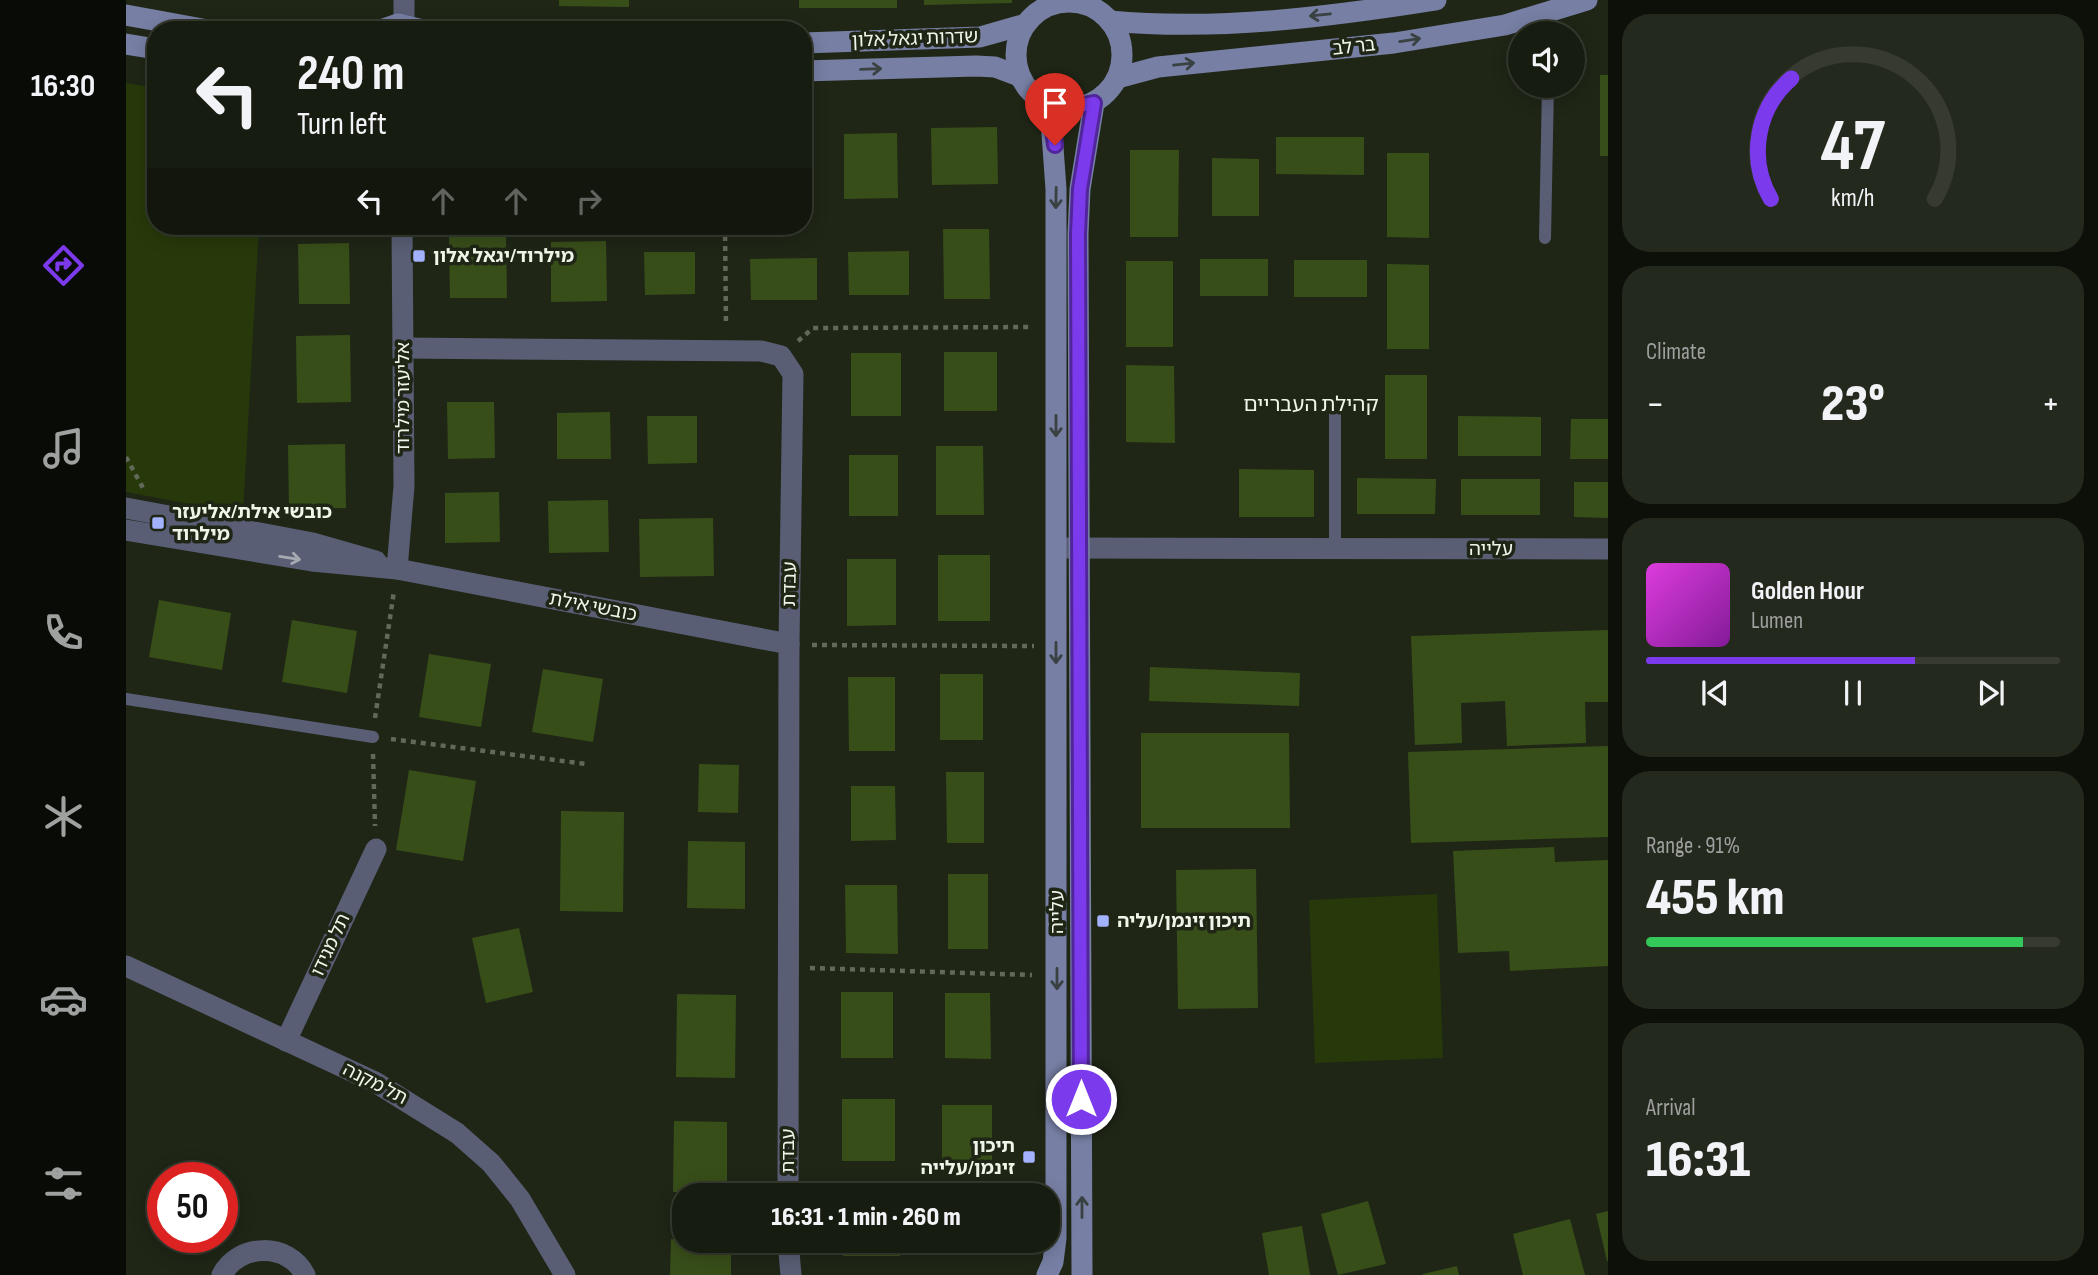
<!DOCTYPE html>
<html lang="en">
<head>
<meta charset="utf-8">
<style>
	:root { --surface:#171c10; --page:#24291e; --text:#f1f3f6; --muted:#9ea19f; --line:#363a30; --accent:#7c3aed }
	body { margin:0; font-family:"Sofia Sans Condensed","Noto Sans Hebrew",sans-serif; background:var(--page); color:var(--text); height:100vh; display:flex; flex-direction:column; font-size:26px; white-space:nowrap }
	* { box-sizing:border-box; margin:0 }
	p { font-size:23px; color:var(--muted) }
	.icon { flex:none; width:38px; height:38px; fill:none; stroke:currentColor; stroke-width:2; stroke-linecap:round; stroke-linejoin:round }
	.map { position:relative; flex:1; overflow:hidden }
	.drawer { display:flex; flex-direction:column; gap:14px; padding:14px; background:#0d0f09; width:490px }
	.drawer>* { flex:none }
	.hud { position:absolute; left:21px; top:21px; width:665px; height:214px; border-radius:28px; box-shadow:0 4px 18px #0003,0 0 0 2px var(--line); background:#171c10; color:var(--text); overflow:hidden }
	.buttons { position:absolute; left:1382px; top:21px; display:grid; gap:14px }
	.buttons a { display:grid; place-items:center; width:77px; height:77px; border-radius:50%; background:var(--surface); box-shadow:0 4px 18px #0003,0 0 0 2px var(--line); font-size:35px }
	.speed { position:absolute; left:21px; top:1162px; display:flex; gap:14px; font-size:35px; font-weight:700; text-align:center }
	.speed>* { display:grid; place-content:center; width:91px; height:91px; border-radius:50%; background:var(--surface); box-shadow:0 4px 18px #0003,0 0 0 2px var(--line); line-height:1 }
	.speed .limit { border:10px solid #d22; background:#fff; color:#111 }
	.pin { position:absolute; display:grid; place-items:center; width:60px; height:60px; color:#fff; margin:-72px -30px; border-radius:50% 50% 50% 0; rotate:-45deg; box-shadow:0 0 7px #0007 }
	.pin .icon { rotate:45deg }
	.me { position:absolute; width:77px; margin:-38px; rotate:0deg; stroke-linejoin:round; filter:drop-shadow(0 0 5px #0008) }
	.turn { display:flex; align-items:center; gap:24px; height:147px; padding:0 35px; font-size:32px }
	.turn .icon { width:91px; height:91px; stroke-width:2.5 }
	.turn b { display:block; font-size:49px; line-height:60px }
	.lanes { display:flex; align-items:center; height:66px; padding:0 35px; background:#0003; justify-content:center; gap:35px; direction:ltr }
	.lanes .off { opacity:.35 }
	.big { font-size:52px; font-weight:800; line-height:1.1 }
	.drawer .card { flex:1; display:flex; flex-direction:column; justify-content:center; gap:10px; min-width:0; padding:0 24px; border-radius:28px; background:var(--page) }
	.drawer .dial { align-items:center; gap:0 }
	.dial svg { height:182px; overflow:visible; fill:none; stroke:var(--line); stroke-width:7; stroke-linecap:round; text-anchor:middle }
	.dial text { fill:var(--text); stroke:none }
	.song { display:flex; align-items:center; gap:21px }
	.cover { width:84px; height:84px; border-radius:10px; background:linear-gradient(135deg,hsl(300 70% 55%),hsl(290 70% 35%)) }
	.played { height:7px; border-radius:4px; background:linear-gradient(90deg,var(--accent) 65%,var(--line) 65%) }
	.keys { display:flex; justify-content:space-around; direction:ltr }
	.heat { display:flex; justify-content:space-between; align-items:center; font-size:38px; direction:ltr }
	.charge { height:10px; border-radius:5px; background:linear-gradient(90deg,#34c759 91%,var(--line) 0) }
	.trip { position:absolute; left:546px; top:1183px; width:388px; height:70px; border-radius:28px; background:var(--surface); box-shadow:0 4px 18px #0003,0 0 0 2px var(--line); font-weight:800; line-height:70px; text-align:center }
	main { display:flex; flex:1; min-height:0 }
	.dock { display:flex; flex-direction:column; width:126px; justify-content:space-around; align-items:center; background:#090b06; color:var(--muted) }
	.dock .icon { width:49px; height:49px }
	.dock .current { color:var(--accent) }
	.dock b { font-size:32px; color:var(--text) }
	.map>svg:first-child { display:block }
	.green { fill:#27390a }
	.building { fill:#384e19 }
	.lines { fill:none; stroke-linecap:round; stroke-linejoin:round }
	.path { stroke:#62685a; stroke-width:4.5; stroke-dasharray:5 5; stroke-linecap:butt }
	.lane { stroke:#595e75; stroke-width:12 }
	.street { stroke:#595e75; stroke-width:21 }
	.secondary { stroke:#777fa4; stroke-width:21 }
	.oneway { stroke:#394141 }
	.oneway2 { stroke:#a4aab0 }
	.route-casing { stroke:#51269a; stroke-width:18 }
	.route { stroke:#7c3aed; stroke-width:12 }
	.poi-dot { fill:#a2b2fd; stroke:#1f2616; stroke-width:2.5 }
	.labels { text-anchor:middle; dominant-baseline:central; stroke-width:7; stroke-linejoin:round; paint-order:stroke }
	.street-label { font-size:19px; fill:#f0f5ea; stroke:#1f2616 }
	.poi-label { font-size:19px; font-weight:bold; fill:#f0f5ea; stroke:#1f2616; text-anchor:start }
	.neighbourhood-label { font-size:21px; fill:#f0f5ea; stroke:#1f2616 }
</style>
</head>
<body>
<main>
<nav class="dock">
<b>16:30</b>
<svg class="icon current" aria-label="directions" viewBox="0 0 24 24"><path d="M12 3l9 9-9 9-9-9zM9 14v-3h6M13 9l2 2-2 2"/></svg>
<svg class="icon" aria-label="music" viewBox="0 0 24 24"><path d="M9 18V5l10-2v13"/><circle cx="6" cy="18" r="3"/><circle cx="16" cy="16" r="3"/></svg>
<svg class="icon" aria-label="phone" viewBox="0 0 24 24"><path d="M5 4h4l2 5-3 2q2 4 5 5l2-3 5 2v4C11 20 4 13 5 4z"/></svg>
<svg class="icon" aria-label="climate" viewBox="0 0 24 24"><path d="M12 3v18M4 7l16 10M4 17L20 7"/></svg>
<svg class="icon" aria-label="car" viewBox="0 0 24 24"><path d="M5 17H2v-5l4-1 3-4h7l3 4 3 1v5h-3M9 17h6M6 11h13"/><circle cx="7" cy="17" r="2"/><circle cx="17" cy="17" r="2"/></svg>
<svg class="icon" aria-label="filters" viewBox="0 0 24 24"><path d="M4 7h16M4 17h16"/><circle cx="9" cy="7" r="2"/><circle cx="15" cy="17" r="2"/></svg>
</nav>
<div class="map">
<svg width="1482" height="1275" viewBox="0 0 1482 1275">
	<rect width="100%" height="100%" fill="#1f2616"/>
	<g class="green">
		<path d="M0,83L30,88V226H133L117,514L0,492Z"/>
		<path d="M1311,894L1317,1058L1189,1063L1183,900Z"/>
	</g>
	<g class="building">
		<path d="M433,0H503V7L433,6Z"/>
		<rect x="673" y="0" width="98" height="8"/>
		<path d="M798,0H886V3L798,5Z"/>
		<rect x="1474" y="75" width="8" height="81"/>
		<path d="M871,127L872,184L806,185L805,128Z"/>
		<path d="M771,133L772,198L718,199V134Z"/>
		<path d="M1150,137H1238V175L1150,174Z"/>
		<path d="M1004,150H1053L1052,237H1004Z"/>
		<path d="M1261,153H1303V238L1261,237Z"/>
		<path d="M1086,158L1133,159V216H1086Z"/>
		<path d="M817,229H863L864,299H818Z"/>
		<path d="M323,237H380L381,298H324Z"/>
		<path d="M480,241L481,301L425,302V242Z"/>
		<path d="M223,243L224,304H173L172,244Z"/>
		<path d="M783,251V295H723L722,252Z"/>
		<path d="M518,252H569V294L519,295Z"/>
		<path d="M691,258V300H625L624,259Z"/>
		<rect x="1074" y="259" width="68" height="37"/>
		<rect x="1168" y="260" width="73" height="37"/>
		<rect x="1000" y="261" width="47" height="86"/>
		<path d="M1261,264L1303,265V349H1261Z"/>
		<path d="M224,335L225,402L171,403L170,336Z"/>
		<rect x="818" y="352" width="53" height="59"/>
		<rect x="725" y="353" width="50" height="63"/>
		<path d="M1000,365L1048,366L1049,443L1000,442Z"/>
		<rect x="1259" y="375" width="42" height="84"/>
		<path d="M321,402H368L369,458L322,459Z"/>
		<path d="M484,412L485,459H431V413Z"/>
		<path d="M521,416H571V463L522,464Z"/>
		<path d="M1332,416L1415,417V456H1332Z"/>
		<path d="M1445,419H1482V459H1444Z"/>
		<path d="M219,444L220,508L163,509L162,445Z"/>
		<path d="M810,446H857L858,515H810Z"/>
		<rect x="723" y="455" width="49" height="61"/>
		<path d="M1113,469L1188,470V517H1113Z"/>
		<path d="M1231,478L1310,479L1309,514H1231Z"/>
		<rect x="1335" y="479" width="79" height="36"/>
		<path d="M1448,482H1482V518L1448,517Z"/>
		<path d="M373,492L374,542L319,543V493Z"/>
		<path d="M482,500L483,552L423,553L422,501Z"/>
		<path d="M587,518L588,576L514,577L513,519Z"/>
		<rect x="812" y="555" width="52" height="66"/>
		<path d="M721,559H770V625L721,626Z"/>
		<path d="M33,600L105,613L96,670L23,657Z"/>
		<path d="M166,620L231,631L221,693L156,682Z"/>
		<path d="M1482,630V702H1459L1460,743L1381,746L1379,701L1335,703L1336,743L1289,745L1285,636Z"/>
		<path d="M303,654L365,664L355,727L293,717Z"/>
		<path d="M1024,667L1174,673L1173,706L1023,701Z"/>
		<path d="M417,669L477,679L467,742L406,732Z"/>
		<rect x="814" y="674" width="43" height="66"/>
		<path d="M722,677H769V751H723Z"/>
		<path d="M1015,733H1163L1164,828H1015Z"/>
		<path d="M1482,746V837L1285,843L1282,752Z"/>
		<path d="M573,764L613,765L612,813L572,812Z"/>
		<path d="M283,770L350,781L337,861L270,850Z"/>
		<path d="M820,772H858V843H821Z"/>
		<path d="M725,786H769L770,840L725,841Z"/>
		<path d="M435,811L498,812L497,912L434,911Z"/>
		<path d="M562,841L619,842V909L561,908Z"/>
		<path d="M1428,847L1429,862L1482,860V966L1384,971L1383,951L1332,953L1327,851Z"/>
		<path d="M1130,869L1132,1008L1052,1009L1050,870Z"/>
		<rect x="822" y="874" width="40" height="75"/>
		<path d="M719,885H771L772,954L720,953Z"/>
		<path d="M393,928L407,992L360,1003L346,938Z"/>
		<rect x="715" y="992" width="52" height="66"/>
		<path d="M819,993H864L865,1059L819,1058Z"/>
		<path d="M551,994L610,995L609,1078L550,1077Z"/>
		<rect x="716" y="1099" width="53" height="62"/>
		<rect x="816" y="1105" width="50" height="59"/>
		<path d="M548,1121L601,1122V1193L547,1192Z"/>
		<rect x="809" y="1188" width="49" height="7"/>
		<path d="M1242,1201L1260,1264L1212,1275L1195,1214Z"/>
		<path d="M1482,1211V1261H1481L1470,1214Z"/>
		<path d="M1444,1219L1459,1275H1397L1387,1234Z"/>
		<path d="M1176,1226L1184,1275H1143L1136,1233Z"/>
		<path d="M545,1239L605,1241V1275H544Z"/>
		<rect x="717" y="1241" width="57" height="15"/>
		<rect x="809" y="1241" width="50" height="14"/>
		<path d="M1331,1266L1333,1275H1297V1274Z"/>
	</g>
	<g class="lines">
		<g class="path">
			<path d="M599,226L600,326"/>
			<path d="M672,341L687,328L907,327"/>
			<path d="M0,457L17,488"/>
			<path d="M686,645L908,646"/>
			<path d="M249,718L268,591"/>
			<path d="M265,739L460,764"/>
			<path d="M247,754L249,826"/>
			<path d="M684,968L906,975"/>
		</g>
		<g class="lane">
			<path d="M1423,33L1424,11"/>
			<path d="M1419,238L1422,86"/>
			<path d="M1209,548V412"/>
			<path d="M0,699L247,737"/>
		</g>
		<g class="street">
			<path d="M278,0V24"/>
			<path d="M277,348L635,351L655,356L667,374L663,644L662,1195"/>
			<path d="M0,508L187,543L250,561"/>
			<path d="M0,530L186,561L271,569L663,644"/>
			<path d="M935,548L1482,549"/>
			<path d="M271,569L278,486L276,226"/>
			<path d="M0,966L249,1082L331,1133L365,1163L394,1199L439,1275"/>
			<path d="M160,1041L250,849"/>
			<path d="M662,1241L665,1275"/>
			<path d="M96,1275C112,1243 163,1242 179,1275"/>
		</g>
		<g class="secondary">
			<circle cx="943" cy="55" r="53"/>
			<path d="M0,15L82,30"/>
			<path d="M984,21C1092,31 1203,17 1310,0"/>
			<path d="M255,30L272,24L297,30"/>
			<path d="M677,43L854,37L900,24"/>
			<path d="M0,44L30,49"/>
			<path d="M677,71L850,66L869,67L893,76"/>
			<path d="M991,78L1032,67L1268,43L1379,25L1461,0"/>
			<path d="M921,1275L927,1262L930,1238V189L924,106"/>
			<path d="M956,1275L952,234L954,189L968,103"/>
		</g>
	</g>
	<defs><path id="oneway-shaft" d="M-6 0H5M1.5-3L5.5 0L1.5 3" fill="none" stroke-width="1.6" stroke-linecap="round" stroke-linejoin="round" transform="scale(1.75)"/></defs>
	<g class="oneway">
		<use href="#oneway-shaft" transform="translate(1194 15) rotate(174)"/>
		<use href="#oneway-shaft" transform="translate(1284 40) rotate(-9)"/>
		<use href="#oneway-shaft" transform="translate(1058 64) rotate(-6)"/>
		<use href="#oneway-shaft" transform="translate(745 69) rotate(-2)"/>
		<use href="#oneway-shaft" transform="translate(930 198) rotate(91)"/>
		<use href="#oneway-shaft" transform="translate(930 426) rotate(90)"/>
		<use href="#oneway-shaft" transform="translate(930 653) rotate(90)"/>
		<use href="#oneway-shaft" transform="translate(931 979) rotate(90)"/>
		<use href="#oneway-shaft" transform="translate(956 1207) rotate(-90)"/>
	</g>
	<use class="oneway2" href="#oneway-shaft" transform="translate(164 558) rotate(9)"/>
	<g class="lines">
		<defs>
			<path id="route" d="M929,145L924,106L939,109L968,103L954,189L952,234L955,1099"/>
		</defs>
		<use href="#route" class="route-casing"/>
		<use href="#route" class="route"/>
	</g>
	<g class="poi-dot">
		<rect x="286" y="249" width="14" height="14" rx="3.5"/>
		<rect x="25" y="516" width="14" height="14" rx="3.5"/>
		<rect x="970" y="914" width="14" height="14" rx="3.5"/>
		<rect x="896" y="1150" width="14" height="14" rx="3.5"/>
	</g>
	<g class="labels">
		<g class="street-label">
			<text transform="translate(789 39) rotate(-2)">שדרות יגאל אלון</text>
			<text transform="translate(1228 47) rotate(-6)">בר לב</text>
			<text transform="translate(277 398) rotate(-90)">אליעזר מילרוד</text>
			<text x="1365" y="549">עלייה</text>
			<text transform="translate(664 584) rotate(-89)">עבדת</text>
			<text transform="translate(467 607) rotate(11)">כובשי אילת</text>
			<text transform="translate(931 912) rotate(-90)">עלייה</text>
			<text transform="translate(205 945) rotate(-65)">תל מגידו</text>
			<text transform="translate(249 1084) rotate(27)">תל מקנה</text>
			<text transform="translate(662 1151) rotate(-90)">עבדת</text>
		</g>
		<g class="poi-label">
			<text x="307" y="256">מילרוד/יגאל אלון</text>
			<text x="46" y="512">כובשי אילת/אליעזר<tspan x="46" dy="22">מילרוד</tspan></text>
			<text x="991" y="921">תיכון זינמן/עליה</text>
			<text x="889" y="1146" text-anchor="end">תיכון<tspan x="889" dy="22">זינמן/עלייה</tspan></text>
		</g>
		<g class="neighbourhood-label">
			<text x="1185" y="404">קהילת העבריים</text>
		</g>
	</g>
</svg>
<div class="buttons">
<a><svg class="icon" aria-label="sound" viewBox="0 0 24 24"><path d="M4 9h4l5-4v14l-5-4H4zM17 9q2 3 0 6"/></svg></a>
</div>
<div class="speed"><div class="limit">50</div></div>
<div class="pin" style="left:929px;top:145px;background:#d93025"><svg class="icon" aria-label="arrive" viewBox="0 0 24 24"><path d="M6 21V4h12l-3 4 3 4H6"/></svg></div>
<svg class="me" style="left:955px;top:1099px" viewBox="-20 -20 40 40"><circle r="17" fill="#7c3aed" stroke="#fff" stroke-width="3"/><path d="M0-11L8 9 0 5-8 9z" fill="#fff"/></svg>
<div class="trip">16:31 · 1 min · 260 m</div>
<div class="hud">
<div class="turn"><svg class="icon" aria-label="left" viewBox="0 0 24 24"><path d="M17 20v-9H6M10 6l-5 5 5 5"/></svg><div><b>240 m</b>Turn left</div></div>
<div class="lanes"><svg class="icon" aria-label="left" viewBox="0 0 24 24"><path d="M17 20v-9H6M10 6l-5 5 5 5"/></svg><svg class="icon off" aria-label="ahead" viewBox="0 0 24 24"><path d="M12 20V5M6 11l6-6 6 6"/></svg><svg class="icon off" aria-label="ahead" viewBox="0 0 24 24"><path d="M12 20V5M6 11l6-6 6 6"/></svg><svg class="icon off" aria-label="right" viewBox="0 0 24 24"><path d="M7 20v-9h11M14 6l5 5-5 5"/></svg></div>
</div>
</div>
<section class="drawer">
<div class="card dial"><svg viewBox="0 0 100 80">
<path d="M14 69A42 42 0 1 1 86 69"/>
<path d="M14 69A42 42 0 0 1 23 16" stroke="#7c3aed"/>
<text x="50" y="56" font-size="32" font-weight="700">47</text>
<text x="50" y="72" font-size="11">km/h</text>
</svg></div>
<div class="card"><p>Climate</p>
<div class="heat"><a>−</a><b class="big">23°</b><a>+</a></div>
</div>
<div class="card">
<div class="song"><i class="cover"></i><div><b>Golden Hour</b><p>Lumen</p></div></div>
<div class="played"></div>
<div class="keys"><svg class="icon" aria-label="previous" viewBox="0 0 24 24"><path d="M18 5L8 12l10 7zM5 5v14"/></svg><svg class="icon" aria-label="pause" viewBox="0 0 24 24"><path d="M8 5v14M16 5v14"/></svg><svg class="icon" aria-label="next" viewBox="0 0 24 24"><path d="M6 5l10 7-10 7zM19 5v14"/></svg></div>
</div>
<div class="card"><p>Range · 91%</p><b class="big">455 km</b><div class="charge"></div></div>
<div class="card"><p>Arrival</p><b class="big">16:31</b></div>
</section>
</main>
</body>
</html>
